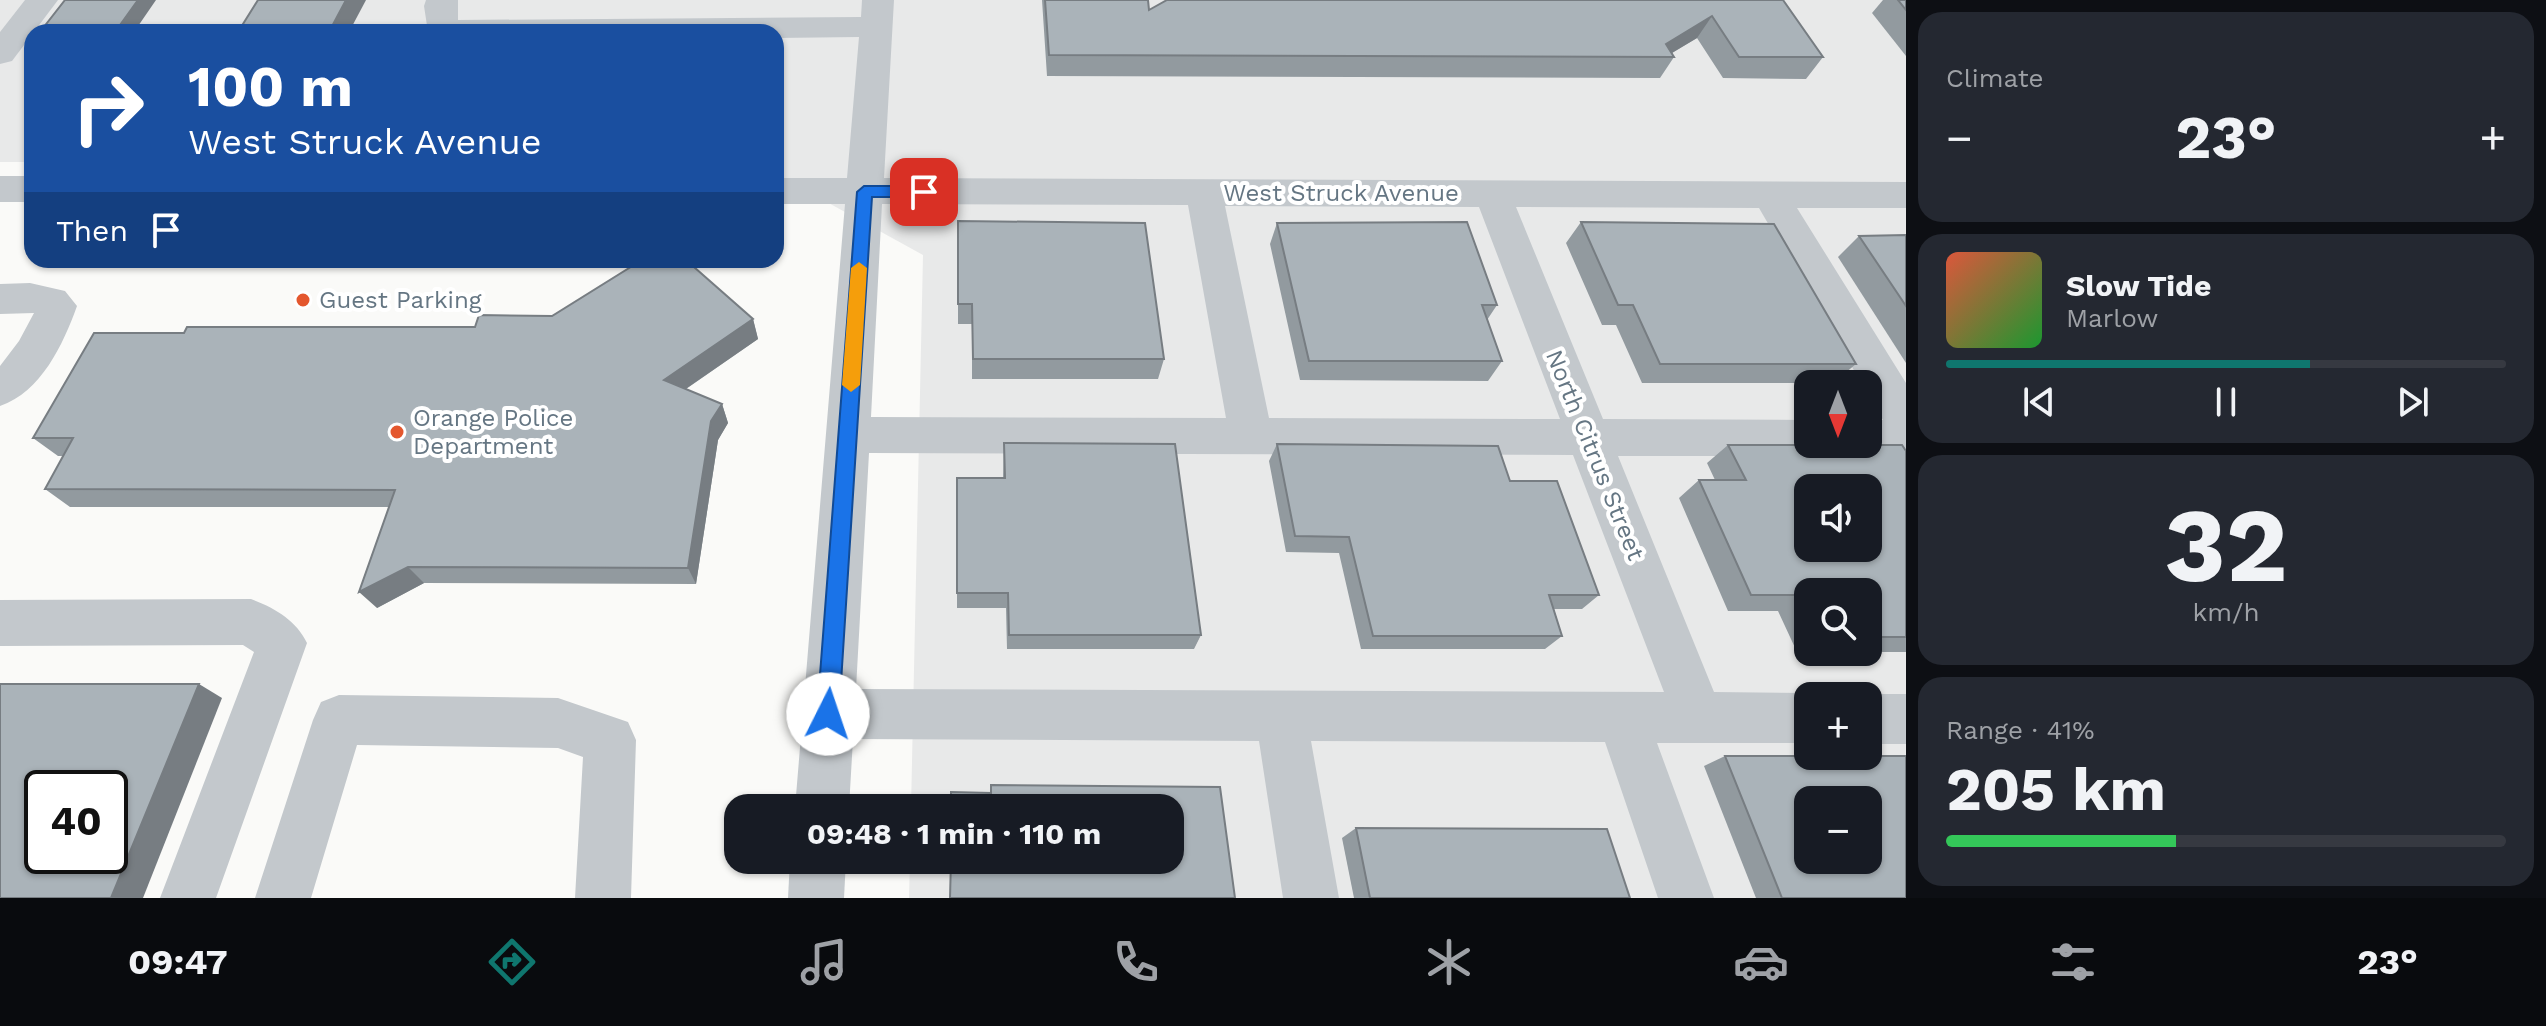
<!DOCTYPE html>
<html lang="en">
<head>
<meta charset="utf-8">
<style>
	:root { --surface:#171b24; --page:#242831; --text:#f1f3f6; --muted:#9ea1a6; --line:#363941; --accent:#0f766e }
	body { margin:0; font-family:"Work Sans",sans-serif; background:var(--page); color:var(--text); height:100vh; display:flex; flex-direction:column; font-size:30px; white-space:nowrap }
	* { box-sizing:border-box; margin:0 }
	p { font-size:26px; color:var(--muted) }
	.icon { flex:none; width:44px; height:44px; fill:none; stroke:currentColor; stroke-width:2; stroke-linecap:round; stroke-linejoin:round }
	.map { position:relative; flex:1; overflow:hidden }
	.panel { display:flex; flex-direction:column; gap:12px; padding:12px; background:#0d0f14; width:640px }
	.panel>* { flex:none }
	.hud { position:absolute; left:24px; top:24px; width:760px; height:244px; border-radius:24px; box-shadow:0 2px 6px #0004; background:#1a4fa0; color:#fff; overflow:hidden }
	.needle { width:52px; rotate:180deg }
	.buttons { position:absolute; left:1794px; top:370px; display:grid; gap:16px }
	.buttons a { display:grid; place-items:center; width:88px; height:88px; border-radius:16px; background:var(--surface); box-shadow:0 2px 6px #0004; font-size:40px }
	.speed { position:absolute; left:24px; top:770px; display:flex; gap:16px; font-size:40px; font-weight:700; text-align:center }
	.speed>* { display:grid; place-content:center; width:104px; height:104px; border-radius:50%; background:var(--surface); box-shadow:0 2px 6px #0004; line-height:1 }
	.speed .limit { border:4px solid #111; border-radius:12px; background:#fff; color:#111 }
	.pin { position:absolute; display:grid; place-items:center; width:68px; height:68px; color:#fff; margin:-34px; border-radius:16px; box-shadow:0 4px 12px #0006 }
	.me { position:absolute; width:88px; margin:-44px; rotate:4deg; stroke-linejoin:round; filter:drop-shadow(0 0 6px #0008) }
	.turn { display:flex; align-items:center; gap:28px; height:168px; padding:0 32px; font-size:36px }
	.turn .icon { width:104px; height:104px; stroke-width:2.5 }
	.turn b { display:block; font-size:56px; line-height:68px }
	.then { display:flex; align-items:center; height:76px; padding:0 32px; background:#0003; gap:16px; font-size:30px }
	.big { font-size:60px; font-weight:700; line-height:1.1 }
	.panel .card { flex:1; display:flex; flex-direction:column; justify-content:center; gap:12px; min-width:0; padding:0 28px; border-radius:24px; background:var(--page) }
	.panel .dial { align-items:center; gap:0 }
	.dial b { font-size:104px; line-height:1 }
	.song { display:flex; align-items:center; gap:24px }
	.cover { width:96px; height:96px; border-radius:12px; background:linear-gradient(135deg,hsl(10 70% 55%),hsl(130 70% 35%)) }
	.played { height:8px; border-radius:4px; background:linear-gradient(90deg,var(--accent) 65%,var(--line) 65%) }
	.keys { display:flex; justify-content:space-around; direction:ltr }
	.heat { display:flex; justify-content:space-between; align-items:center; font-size:44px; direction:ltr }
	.charge { height:12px; border-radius:6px; background:linear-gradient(90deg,#34c759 41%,var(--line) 0) }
	.trip { position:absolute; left:724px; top:794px; width:460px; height:80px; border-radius:24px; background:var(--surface); box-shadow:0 2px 6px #0004; font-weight:700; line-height:80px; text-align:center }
	.tabs { display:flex; height:128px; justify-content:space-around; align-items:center; background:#090b0e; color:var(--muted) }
	.tabs .icon { width:56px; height:56px }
	.tabs .current { color:var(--accent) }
	.tabs b { font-size:36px; color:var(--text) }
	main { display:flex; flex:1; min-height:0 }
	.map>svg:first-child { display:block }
	.built { fill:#e8e9e9; fill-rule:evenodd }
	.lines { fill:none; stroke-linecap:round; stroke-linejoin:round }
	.minor { fill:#c3c8cc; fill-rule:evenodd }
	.wall { fill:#929a9f }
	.shaded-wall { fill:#777d82 }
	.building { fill:#aab3b9; stroke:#777d82; stroke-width:2; fill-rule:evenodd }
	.route { fill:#1a73e8; stroke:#114b97; stroke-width:2 }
	.slow { fill:#f59e0b }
	.poi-dot { fill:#e4572e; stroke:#fff; stroke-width:3 }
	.labels { text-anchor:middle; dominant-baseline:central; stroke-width:8; stroke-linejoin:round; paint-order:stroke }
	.street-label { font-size:24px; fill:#657683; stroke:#fff }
	.poi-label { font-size:24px; fill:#657683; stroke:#fff; text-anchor:start }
</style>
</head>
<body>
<main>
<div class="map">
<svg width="1906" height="898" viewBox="0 0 1906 898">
	<rect width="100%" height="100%" fill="#fafaf8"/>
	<path class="built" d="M0,0H1906V898H909L910,860H1170V808H911L923,255L776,174V32H32V162H0ZM1808,384H1868V444H1808ZM1808,488H1868V548H1808ZM1808,592H1868V652H1808ZM1808,696H1868V756H1808ZM1808,800H1868V860H1808Z"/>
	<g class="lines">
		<g class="minor">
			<path d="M25,0H58L12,61L0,64V32Z"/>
			<path d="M426,0H458V20L861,17L862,0H894L884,178L1906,182V208H1797L1906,383V456H1868L1853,451L1849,444H1868V420H1883L1868,394V384H1862L1759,208L1516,207L1603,419L1808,420V444H1827L1823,451L1808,456H1618L1714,692L1808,693L1816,696H1808V743H1657L1714,898H1658L1605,742L1311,741L1339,898H1283L1259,741L853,739L849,808H795L845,204H776V178H847L859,37L776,38V32H428L424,6ZM882,204L1188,205L1226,418L871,417ZM1225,206L1479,207L1560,419L1269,418ZM869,453L1573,455L1664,692L856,689Z"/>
			<rect x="0" y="176" width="32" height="26"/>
			<path d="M30,283L65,291L77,306C63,345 41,392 0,406V366L19,341L34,313L0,314V284Z"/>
			<path d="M251,599C275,608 296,620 307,643L216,898H160L254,652L243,645L0,646V600Z"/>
			<path d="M1868,694H1906V744H1868V696H1863Z"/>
			<path d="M339,695L558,698L628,722L636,740L631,898H575L583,757L558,748L357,745L311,898H255L313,720L321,702Z"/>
			<path d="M790,860H846L844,898H788Z"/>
		</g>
	</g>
	<g class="wall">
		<path d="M1042,0H1148L1149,10L1783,0L1823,57L1806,79L1723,78L1697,38L1672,53L1674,57L1660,78L1047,76Z"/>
		<path d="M1883,0H1906V56L1872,13Z"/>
		<path d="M958,221L1164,359L1158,379H972V324H958Z"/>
		<path d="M1581,222L1856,364L1833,383H1642L1616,325H1602L1566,243Z"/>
		<path d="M1277,223L1497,305L1487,320L1502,361L1488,381L1300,380L1270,244Z"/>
		<path d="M1906,235V363L1838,257L1859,236Z"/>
		<path d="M753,319L758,339L686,389L722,404L728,423L718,440L696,584L424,583L377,608L389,507H70L45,489L63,456H58L33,438L184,333L475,327Z"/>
		<path d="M1004,443L1201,635L1194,649H1007L1006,608H957V478H1003Z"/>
		<path d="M1277,444L1510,481L1599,595L1582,609H1554L1562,636L1545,649H1361L1339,553L1286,552L1269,461Z"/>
		<path d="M1728,445L1906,451V652H1854H1868V592H1808V652H1797L1778,611H1728L1679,498L1699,480H1715L1707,463Z"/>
		<path d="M1725,756L1906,898H1756L1704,766Z"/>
		<path d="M1356,828L1630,898H1354L1342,838Z"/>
	</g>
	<g class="shaded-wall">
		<path d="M138,0H156L134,32H115Z"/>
		<path d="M346,0H366L349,32H329Z"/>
		<path d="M1712,16L1697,38L1665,57L1666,44Z"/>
		<path d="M753,319L758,339L671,399L664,380Z"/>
		<path d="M722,404L728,423L718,440L696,584L688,568L711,421Z"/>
		<path d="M408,567L424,583L377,608L359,592Z"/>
		<path d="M199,684L222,698L143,898H111Z"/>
	</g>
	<g class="building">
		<path d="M65,0H138L115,32H40Z"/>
		<path d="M258,0H346L329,32H238Z"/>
		<path d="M1045,0H1148L1149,10L1167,0H1783L1823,57H1739L1712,16L1666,44L1674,57L1049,55Z"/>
		<path d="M1898,0H1906V10Z"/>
		<path d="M958,221L1145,223L1164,359H973L972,304H958Z"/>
		<path d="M1467,222L1497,305H1482L1502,361H1309L1277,223Z"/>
		<path d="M1581,222L1774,224L1856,364H1660L1633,305H1618Z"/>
		<path d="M1906,235V306L1859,236Z"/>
		<path d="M642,260H686L753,319L664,380L722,404L711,421L688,568L408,567L359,592L395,490L45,489L73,438H33L94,333H184L187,327H475L479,315L552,316Z"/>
		<path d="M1004,443L1175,444L1201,635H1009L1008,593H957V478H1005Z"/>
		<path d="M1277,444L1498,446L1510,481H1557L1599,595H1549L1562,636H1373L1349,537L1295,536Z"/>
		<path d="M1728,445H1902L1906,451V637H1868V592H1808V605L1803,595H1751L1699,480H1746ZM1808,488H1868V548H1808Z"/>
		<path d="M0,684H199L111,898H0ZM42,788H110V856H42Z"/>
		<path d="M1725,756H1906V898H1782ZM1808,800H1868V860H1808Z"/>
		<path d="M991,785L1220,787L1235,898H950L951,860H1170V808H951V792L991,793Z"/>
		<path d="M1356,828L1607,829L1630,898H1370Z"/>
	</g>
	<path class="route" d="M864,186H924L932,192L924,197H872L839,714L835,721L828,724L821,721L817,714L857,192Z"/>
	<path class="slow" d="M859,262L867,268L860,385L851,392L842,385L851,268Z"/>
	<g class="poi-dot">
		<circle cx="303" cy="300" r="8"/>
		<circle cx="397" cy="432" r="8"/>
	</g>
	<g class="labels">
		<g class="street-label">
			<text x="1341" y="193">West Struck Avenue</text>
			<text transform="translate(1595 455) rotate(68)">North Citrus Street</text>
		</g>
		<g class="poi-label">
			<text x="319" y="300">Guest Parking</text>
			<text x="413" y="418">Orange Police<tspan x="413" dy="28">Department</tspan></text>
		</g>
	</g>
</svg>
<div class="buttons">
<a><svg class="needle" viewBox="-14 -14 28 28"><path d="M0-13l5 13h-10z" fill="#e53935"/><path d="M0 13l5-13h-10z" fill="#9ea1a6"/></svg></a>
<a><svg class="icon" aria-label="sound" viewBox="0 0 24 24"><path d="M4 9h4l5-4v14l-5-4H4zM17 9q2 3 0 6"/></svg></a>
<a><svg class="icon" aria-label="search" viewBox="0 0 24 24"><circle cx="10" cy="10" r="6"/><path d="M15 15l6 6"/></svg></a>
<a>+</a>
<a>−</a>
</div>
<div class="speed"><div class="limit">40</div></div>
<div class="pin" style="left:924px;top:192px;background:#d93025"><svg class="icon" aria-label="arrive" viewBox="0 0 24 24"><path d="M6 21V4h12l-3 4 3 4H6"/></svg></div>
<svg class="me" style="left:828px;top:714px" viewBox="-20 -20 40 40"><circle r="19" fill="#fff"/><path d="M0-13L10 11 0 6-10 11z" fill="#1a73e8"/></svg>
<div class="trip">09:48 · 1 min · 110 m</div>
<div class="hud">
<div class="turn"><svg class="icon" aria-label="right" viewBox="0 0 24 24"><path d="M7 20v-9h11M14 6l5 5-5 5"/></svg><div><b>100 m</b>West Struck Avenue</div></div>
<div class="then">Then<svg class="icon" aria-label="arrive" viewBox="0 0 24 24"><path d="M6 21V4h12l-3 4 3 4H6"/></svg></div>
</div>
</div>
<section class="panel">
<div class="card"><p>Climate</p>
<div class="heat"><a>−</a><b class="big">23°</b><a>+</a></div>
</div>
<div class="card">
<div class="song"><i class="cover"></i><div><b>Slow Tide</b><p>Marlow</p></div></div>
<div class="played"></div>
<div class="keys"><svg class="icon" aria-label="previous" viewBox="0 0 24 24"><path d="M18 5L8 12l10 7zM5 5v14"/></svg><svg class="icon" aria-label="pause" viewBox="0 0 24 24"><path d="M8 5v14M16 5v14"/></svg><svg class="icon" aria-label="next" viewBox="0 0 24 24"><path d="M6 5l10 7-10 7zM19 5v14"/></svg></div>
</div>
<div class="card dial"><b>32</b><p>km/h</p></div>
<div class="card"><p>Range · 41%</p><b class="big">205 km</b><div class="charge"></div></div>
</section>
</main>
<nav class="tabs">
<b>09:47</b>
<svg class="icon current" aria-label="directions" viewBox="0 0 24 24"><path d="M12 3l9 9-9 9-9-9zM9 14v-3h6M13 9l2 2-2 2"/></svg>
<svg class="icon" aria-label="music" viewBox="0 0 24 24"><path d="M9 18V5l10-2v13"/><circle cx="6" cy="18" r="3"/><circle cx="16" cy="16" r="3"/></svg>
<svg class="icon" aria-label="phone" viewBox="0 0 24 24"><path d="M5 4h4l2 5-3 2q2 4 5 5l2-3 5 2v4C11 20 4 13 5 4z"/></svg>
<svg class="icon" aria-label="climate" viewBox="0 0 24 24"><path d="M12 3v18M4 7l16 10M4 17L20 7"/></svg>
<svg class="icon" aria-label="car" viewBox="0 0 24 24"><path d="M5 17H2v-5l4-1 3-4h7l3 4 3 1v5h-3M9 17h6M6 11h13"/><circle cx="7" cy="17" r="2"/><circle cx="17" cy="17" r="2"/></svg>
<svg class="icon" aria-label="filters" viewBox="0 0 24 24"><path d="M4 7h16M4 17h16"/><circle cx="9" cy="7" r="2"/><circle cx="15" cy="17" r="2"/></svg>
<b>23°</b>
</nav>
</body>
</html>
